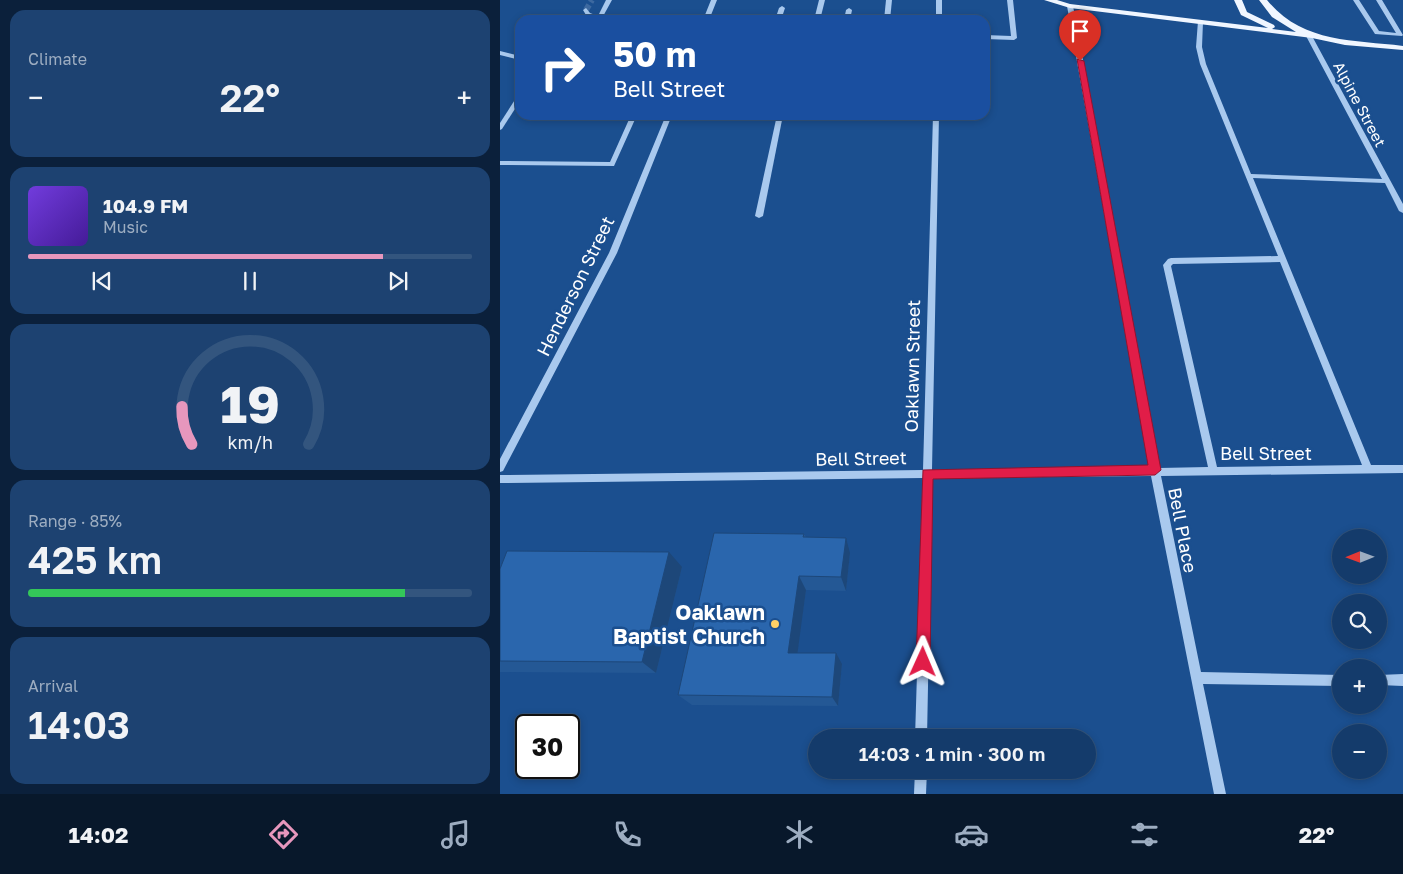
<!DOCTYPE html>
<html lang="en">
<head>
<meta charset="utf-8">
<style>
	:root { --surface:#143b6b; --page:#1d4271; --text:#f1f3f6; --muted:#9dadc1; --line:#33557e; --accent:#e797bd }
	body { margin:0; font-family:"Golos Text",sans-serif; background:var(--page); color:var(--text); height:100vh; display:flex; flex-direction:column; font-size:19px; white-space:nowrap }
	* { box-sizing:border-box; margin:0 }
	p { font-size:16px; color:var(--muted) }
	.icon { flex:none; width:28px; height:28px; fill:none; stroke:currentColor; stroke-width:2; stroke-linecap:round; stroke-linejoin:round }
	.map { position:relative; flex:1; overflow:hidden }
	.drawer { display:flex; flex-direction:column; gap:10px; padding:10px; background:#0b203b; width:500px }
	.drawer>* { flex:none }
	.guide { position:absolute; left:15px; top:15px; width:475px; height:105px; border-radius:15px; box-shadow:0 2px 8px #0003,0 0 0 1px var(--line); background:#1a4fa0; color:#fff; overflow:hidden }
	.needle { width:32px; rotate:269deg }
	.fabs { position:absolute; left:832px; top:529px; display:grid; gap:10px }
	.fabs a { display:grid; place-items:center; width:55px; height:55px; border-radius:50%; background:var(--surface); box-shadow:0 2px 8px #0003,0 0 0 1px var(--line); font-size:25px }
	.speed { position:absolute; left:15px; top:714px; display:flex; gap:10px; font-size:25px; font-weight:700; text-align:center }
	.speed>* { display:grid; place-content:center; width:65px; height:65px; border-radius:50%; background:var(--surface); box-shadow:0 2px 8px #0003,0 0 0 1px var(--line); line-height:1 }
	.speed .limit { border:2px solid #111; border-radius:8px; background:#fff; color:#111 }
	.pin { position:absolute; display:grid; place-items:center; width:42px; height:42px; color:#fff; margin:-51px -21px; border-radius:50% 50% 50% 0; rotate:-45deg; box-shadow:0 0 5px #0007 }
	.pin .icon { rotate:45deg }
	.me { position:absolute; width:55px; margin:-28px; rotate:1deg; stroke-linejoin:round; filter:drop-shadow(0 0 4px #0008) }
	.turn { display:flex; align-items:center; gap:18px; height:105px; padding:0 15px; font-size:22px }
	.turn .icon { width:65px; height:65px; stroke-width:2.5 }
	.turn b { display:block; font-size:35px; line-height:42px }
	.big { font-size:38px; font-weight:600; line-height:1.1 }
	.drawer .widget { flex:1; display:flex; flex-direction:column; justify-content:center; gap:8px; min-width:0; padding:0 18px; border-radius:15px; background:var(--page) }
	.drawer .dial { align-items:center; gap:0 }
	.dial svg { height:130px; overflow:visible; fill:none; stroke:var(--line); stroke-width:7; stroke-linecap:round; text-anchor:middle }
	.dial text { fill:var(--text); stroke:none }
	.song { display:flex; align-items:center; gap:15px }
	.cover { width:60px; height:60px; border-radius:8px; background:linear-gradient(135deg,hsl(260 70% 55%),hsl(260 70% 35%)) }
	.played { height:5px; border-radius:2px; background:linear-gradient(90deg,var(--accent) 80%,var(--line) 80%) }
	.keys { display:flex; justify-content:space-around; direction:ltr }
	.heat { display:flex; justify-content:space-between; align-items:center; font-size:28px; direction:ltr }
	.charge { height:8px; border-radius:4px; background:linear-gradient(90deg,#34c759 85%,var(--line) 0) }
	.trip { position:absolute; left:308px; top:729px; width:288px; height:50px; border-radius:25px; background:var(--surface); box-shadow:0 2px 8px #0003,0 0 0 1px var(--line); font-weight:600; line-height:50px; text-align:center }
	.tabs { display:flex; height:80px; justify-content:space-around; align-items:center; background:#08182b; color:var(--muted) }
	.tabs .icon { width:35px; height:35px }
	.tabs .current { color:var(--accent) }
	.tabs b { font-size:22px; color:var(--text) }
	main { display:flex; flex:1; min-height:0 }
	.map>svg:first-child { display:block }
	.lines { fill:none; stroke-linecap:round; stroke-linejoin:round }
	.minor-tunnel { stroke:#3d69a0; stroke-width:6; stroke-dasharray:6 3; stroke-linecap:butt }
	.minor { fill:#a9c9ee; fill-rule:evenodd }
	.major { fill:#f0f6ff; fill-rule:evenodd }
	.wall { fill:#245895 }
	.shaded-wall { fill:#1d4779 }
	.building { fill:#2a66ad; stroke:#1d4779 }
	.route { fill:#e11d48; stroke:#92132f }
	.poi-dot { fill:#ffd166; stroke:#1b4f8f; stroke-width:2 }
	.labels { text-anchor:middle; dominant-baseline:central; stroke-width:5; stroke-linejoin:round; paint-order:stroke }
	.far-street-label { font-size:15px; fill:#fff; stroke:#1b4f8f }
	.street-label { font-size:18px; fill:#fff; stroke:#1b4f8f }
	.near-poi-label { font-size:21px; font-weight:bold; fill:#fff; stroke:#1b4f8f; text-anchor:end }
</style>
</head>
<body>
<main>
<section class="drawer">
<div class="widget"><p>Climate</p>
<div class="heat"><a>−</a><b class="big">22°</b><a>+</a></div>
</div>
<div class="widget">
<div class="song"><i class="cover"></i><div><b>104.9 FM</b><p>Music</p></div></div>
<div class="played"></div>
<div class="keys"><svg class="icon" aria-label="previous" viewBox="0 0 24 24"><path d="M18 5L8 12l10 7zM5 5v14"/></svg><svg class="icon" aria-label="pause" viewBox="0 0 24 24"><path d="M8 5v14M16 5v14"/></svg><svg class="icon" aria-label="next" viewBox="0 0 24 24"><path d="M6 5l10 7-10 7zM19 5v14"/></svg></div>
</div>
<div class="widget dial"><svg viewBox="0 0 100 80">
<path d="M14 69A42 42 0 1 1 86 69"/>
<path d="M14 69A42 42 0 0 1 8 46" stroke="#e797bd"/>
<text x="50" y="56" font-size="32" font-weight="700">19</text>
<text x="50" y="72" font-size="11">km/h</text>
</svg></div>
<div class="widget"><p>Range · 85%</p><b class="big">425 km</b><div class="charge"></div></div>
<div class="widget"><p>Arrival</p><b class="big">14:03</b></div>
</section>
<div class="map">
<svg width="903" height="794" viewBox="0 0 903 794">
	<rect width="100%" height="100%" fill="#1b4f8f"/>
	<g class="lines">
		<path class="minor-tunnel" d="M86,10L92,0"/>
		<g class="minor">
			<path d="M106,0H112L101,20H95L96,19L86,15L83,10L86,8L90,13L98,16Z"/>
			<path d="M211,0H217L209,20H203Z"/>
			<path d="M319,0H325L320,20H314Z"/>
			<path d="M386,0H392L390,20H384Z"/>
			<rect x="436" y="0" width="6" height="20"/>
			<path d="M507,0H513L517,38L514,40L485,39V35L511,36Z"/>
			<path d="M853,0H859L879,31L896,33L876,0H882L903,35L902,36L875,34Z"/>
			<path d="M570,4L573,6L659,468L708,467L663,265L668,259L671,258L778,256L700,64L696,47L698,21L703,22L702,47L706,64L751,174L882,179L806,36L809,34L812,36L903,204V213L899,211L885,183L753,178L871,465H903V473L661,476L701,672L841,675V686L703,684L726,794H714L651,476L432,478L427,738H415L423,478L0,483V475L423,470L433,115H439L432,470L650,468L567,6ZM780,262L862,465L717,467L671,266L673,264Z"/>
			<path d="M282,6L285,8L281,20H275L279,8Z"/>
			<path d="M349,8L352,10L350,20H344L346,10Z"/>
			<path d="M0,51L20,56V60L0,55Z"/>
			<path d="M20,94V101L2,129L0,130V123L18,95Z"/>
			<path d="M131,115H137L114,166L0,165V161L110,162Z"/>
			<path d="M166,115H172L117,253L3,471L0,472V459L109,253Z"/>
			<path d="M277,115H283L263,216L259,218L255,216Z"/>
			<path d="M903,674V686L879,685V675Z"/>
			<path d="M415,770H427L426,794H414Z"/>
		</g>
		<path class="major" d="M544,0H557L570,4L768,28L741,15L734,0H742L747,12L774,25L775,27L772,29L796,32L772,17L759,0H767C801,43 853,40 903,46V50L845,45L812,38L570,8Z"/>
	</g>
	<g class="wall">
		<path d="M304,534L306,537L350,553L346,591L306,590L297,653L342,664L338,706L192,705L178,695Z"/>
		<path d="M182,567L156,673L0,672V569Z"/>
	</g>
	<g class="shaded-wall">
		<path d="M346,538L350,553L346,591L341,577Z"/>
		<path d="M169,552L182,567L156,673L142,662Z"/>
		<path d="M299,576L306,590L296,664L288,653Z"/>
		<path d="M336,653L342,664L338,706L332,697Z"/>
	</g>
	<g class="building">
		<path d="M214,533L304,534L303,537L346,538L341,577L299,576L288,653H336L332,697L178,695Z"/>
		<path d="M7,551L169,552L142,662L0,661V569Z"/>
	</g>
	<path class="route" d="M577,59L584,61L661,470L655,475L433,479L430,662L428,667L423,669L418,667L416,662L423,470L648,465Z"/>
	<circle class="poi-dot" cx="275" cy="624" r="5"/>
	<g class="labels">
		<g class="far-street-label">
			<text transform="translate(860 104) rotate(62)">Alpine Street</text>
		</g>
		<g class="street-label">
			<text transform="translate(75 286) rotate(-64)">Henderson Street</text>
			<text transform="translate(412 366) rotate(-89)">Oaklawn Street</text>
			<text x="766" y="453">Bell Street</text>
			<text transform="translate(361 458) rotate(-1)">Bell Street</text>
			<text transform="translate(683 530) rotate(79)">Bell Place</text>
		</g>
		<g class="near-poi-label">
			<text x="265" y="612">Oaklawn<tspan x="265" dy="24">Baptist Church</tspan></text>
		</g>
	</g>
</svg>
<div class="fabs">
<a><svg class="needle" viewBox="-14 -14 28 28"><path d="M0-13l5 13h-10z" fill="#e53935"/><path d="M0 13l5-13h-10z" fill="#9dadc1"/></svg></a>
<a><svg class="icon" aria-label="search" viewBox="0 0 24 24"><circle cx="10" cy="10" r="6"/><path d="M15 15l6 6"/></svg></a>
<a>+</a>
<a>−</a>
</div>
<div class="speed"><div class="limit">30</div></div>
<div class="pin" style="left:580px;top:61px;background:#d93025"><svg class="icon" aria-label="arrive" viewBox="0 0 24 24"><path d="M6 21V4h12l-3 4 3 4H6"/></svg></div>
<svg class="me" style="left:423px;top:662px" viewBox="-20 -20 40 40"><path d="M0-17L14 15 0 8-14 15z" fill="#e11d48" stroke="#fff" stroke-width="4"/></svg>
<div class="trip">14:03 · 1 min · 300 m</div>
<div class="guide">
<div class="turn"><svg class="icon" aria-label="right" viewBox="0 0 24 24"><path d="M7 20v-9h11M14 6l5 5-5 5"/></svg><div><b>50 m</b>Bell Street</div></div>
</div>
</div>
</main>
<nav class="tabs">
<b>14:02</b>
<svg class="icon current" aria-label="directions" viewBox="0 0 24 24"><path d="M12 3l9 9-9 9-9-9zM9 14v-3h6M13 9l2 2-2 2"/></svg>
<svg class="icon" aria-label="music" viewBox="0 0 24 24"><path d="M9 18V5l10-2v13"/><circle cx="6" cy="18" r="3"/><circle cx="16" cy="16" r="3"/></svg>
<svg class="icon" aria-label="phone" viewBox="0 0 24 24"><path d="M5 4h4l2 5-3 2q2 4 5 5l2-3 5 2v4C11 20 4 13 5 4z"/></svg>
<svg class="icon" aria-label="climate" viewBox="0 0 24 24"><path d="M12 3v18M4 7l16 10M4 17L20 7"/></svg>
<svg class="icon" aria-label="car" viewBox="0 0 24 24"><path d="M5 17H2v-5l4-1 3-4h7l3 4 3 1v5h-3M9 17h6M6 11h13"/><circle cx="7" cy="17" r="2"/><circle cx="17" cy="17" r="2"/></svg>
<svg class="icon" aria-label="filters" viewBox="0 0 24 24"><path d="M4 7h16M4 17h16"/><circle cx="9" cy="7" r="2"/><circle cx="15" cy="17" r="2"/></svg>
<b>22°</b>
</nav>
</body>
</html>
